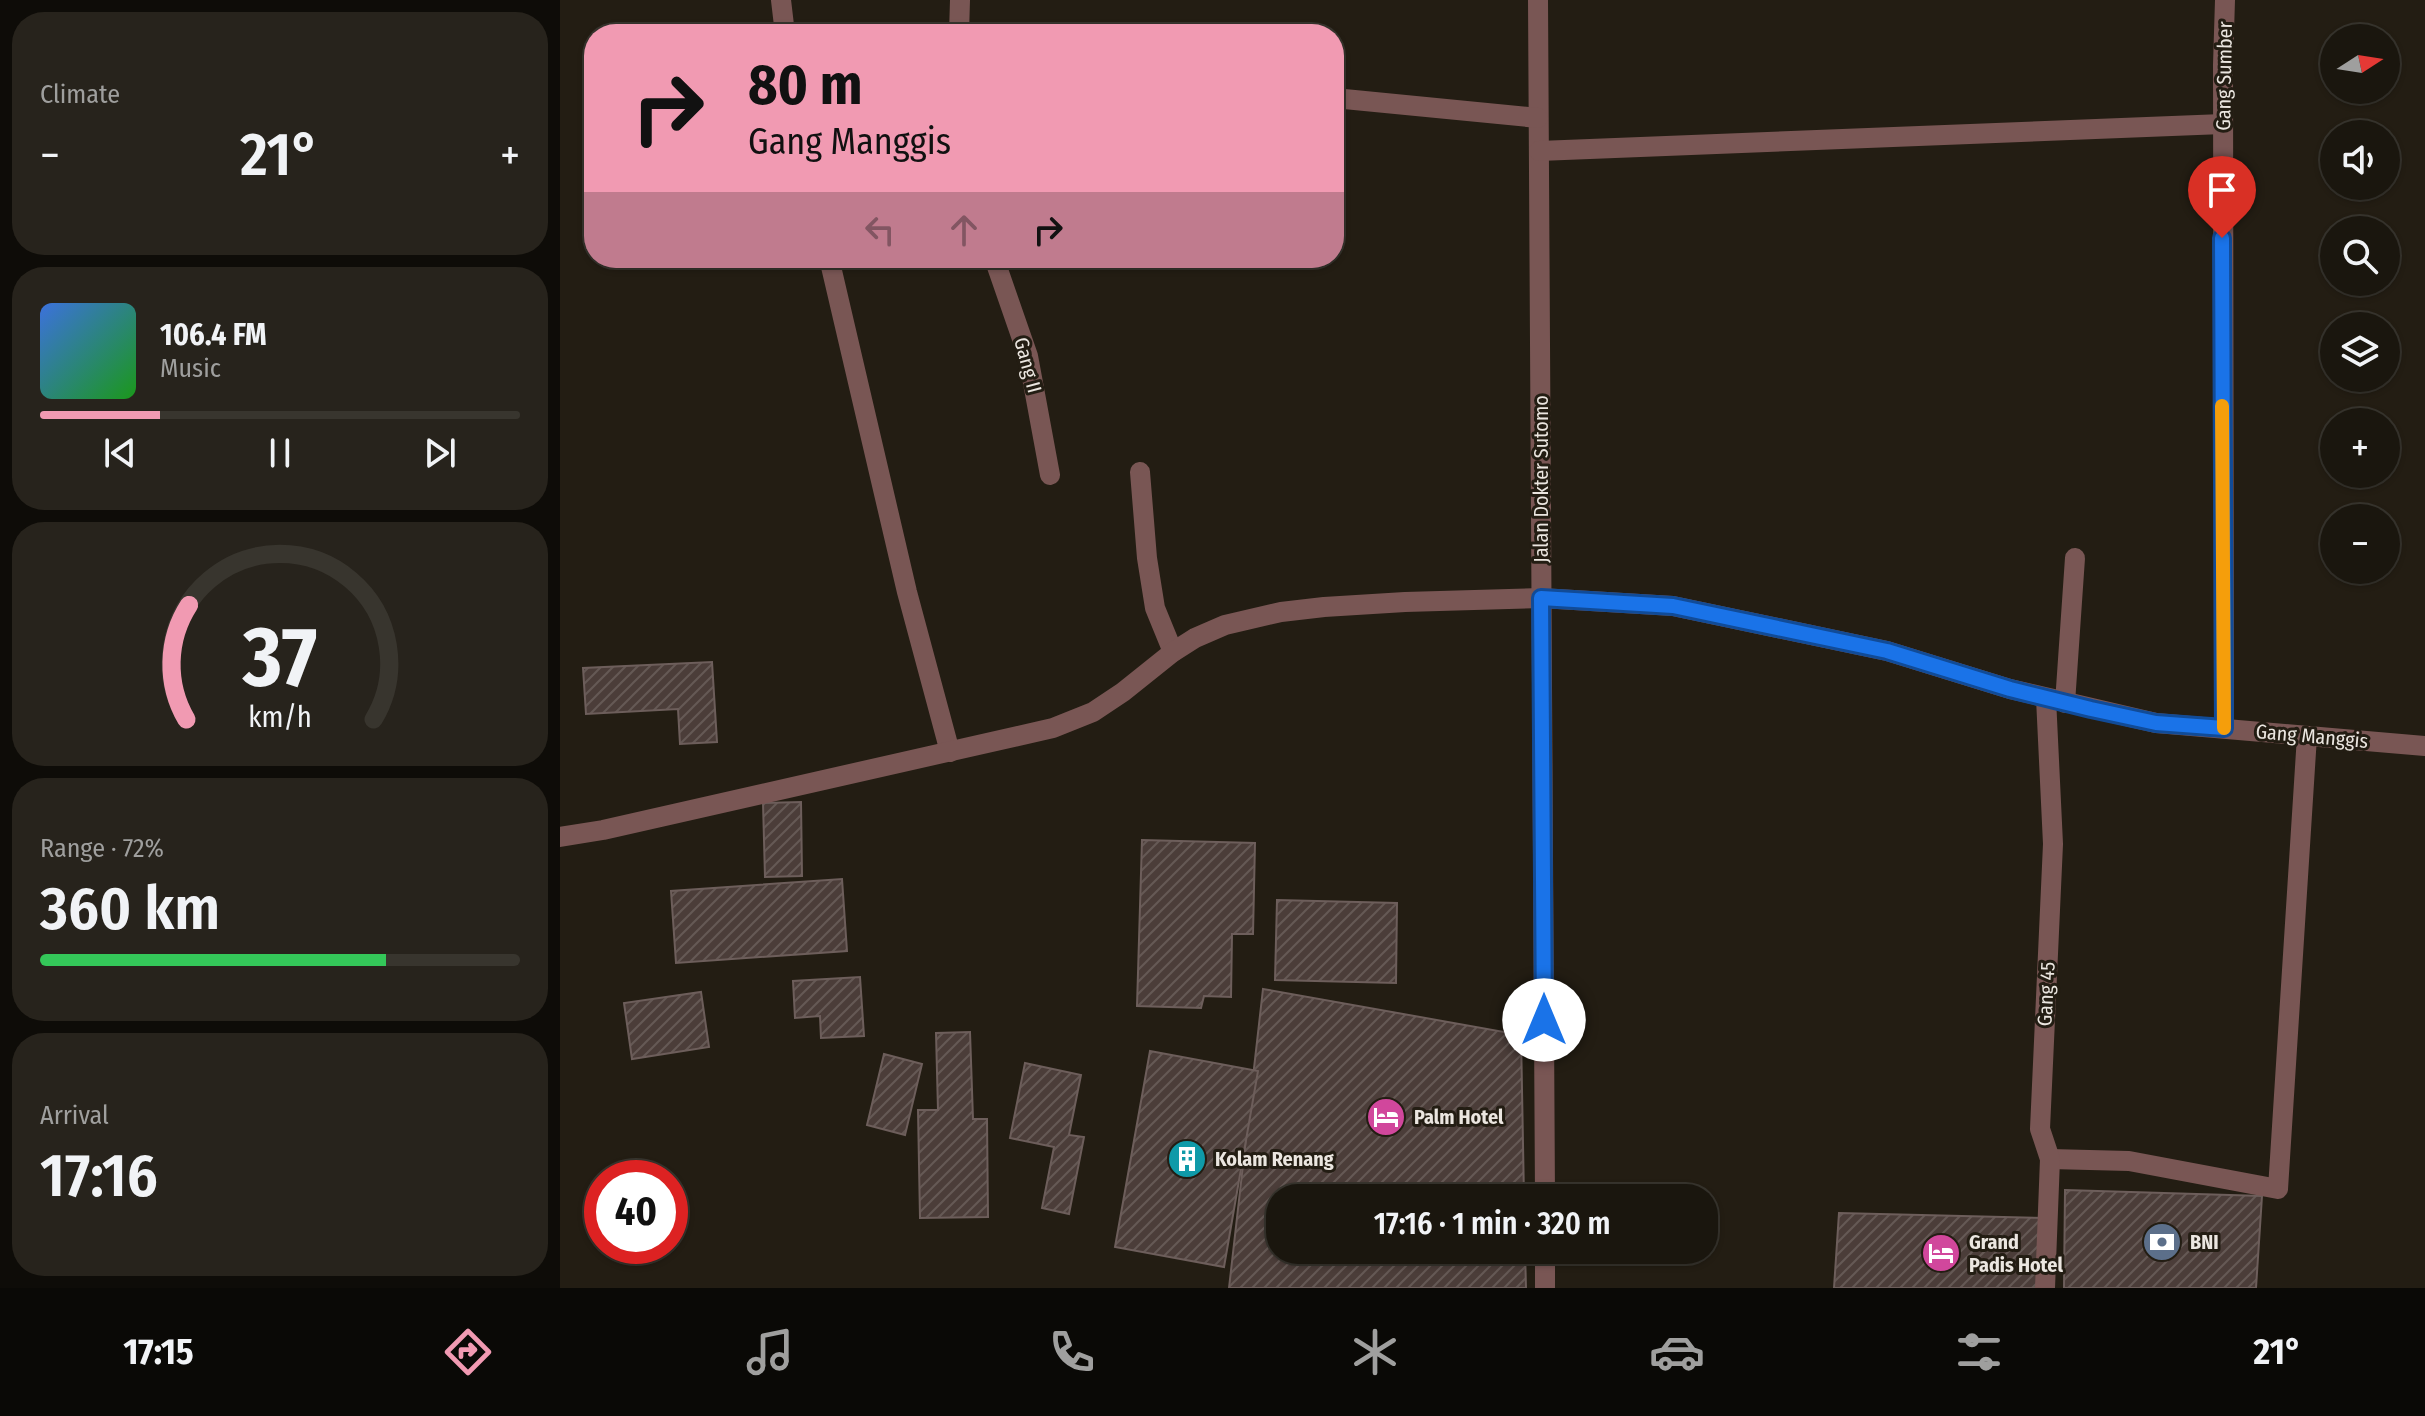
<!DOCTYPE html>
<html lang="en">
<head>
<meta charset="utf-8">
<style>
	:root { --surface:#1a160e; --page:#27231c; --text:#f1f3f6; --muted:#9f9f9e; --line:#38352e; --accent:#f19ab2 }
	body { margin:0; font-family:"Fira Sans Condensed",sans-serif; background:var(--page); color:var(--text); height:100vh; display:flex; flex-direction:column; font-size:30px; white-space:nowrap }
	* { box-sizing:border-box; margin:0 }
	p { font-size:26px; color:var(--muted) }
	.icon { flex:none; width:44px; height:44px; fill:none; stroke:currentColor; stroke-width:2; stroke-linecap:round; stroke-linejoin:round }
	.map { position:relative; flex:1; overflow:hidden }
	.side { display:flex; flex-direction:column; gap:12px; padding:12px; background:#0e0c08; width:560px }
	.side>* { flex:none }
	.guide { position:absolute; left:24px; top:24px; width:760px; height:244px; border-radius:32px; box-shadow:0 2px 6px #0004,0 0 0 2px var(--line); background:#f19ab2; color:#111; overflow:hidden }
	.needle { width:52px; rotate:78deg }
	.buttons { position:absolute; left:1760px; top:24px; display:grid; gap:16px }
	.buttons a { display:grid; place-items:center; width:80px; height:80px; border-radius:50%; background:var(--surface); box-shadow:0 2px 6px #0004,0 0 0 2px var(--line); font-size:40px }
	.speed { position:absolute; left:24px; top:1160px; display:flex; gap:16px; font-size:40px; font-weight:700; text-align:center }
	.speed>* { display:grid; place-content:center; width:104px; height:104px; border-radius:50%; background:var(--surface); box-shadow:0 2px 6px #0004,0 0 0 2px var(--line); line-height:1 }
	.speed .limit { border:12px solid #d22; background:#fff; color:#111 }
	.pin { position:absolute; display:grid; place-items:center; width:68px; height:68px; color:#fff; margin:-82px -34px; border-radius:50% 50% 50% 0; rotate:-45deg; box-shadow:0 0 8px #0007 }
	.pin .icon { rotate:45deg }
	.me { position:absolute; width:88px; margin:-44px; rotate:0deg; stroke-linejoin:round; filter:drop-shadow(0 0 6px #0008) }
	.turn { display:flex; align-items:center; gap:28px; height:168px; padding:0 32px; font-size:36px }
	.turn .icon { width:104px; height:104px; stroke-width:2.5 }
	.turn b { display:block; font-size:56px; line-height:68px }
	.lanes { display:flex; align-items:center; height:76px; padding:0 32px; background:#0003; justify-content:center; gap:40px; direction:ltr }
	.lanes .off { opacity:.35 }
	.big { font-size:60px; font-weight:600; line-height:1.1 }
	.side .widget { flex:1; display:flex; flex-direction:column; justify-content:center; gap:12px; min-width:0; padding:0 28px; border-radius:32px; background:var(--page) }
	.side .dial { align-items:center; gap:0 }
	.dial svg { height:208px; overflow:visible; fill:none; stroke:var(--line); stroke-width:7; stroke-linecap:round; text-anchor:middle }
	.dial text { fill:var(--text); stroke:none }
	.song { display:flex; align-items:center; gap:24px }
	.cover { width:96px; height:96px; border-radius:12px; background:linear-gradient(135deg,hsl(220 70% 55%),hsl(120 70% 35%)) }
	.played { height:8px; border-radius:4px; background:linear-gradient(90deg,var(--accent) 25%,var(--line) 25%) }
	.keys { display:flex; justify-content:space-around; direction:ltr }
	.heat { display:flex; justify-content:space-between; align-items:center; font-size:44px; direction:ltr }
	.charge { height:12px; border-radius:6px; background:linear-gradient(90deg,#34c759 72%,var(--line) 0) }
	.trip { position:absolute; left:706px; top:1184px; width:452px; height:80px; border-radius:32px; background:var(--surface); box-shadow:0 2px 6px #0004,0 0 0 2px var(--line); font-weight:600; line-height:80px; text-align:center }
	.menu { display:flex; height:128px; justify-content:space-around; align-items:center; background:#0a0906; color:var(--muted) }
	.menu .icon { width:56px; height:56px }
	.menu .current { color:var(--accent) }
	.menu b { font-size:36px; color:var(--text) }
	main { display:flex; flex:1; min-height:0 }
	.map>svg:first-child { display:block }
	.building { fill:url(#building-hatch); stroke:#6d5e5b; stroke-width:2 }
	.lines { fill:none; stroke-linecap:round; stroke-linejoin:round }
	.minor { stroke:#795654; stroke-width:20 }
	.route-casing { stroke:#114b97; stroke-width:20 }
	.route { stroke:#1a73e8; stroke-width:14 }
	.slow { stroke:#f59e0b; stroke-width:14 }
	.labels { text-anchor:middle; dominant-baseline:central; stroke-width:6; stroke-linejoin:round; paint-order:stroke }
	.street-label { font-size:20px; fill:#ebe6e0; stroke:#231d13 }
	.poi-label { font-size:20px; font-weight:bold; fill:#ebe6e0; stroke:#231d13; text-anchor:start }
</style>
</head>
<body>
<main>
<section class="side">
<div class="widget"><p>Climate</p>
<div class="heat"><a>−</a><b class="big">21°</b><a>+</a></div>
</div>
<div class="widget">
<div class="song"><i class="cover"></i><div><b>106.4 FM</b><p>Music</p></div></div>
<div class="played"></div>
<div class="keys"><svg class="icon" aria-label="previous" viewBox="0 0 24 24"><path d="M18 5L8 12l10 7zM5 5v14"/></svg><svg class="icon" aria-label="pause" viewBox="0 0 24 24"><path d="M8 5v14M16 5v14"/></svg><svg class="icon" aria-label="next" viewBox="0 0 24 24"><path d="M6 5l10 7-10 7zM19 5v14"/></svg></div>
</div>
<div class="widget dial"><svg viewBox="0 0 100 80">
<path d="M14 69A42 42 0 1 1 86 69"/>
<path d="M14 69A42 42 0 0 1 15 25" stroke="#f19ab2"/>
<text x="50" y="56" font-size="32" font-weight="700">37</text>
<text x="50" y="72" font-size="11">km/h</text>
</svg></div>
<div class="widget"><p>Range · 72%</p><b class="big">360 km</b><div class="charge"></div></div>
<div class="widget"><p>Arrival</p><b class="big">17:16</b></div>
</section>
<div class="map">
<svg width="1865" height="1288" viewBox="0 0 1865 1288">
	<defs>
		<pattern id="building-hatch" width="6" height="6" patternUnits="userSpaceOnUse" patternTransform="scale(2)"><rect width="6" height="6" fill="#4b3d39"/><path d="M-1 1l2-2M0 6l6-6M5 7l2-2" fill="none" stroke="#655955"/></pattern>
	</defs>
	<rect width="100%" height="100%" fill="#231d13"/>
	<g class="building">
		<path d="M152,662L157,742L120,744L118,709L26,714L23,668Z"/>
		<path d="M241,802L242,876L205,877L203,803Z"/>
		<path d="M582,840L695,843L693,934H672L671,997L644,996L641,1008L577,1006Z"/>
		<path d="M282,879L287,951L116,963L111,891Z"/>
		<path d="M717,900L837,903L836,983L715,980Z"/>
		<path d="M300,977L304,1036L261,1038L260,1016L235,1018L233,981Z"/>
		<path d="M703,989L961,1035L964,1198H720V1250H965L966,1288H669Z"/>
		<path d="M141,992L149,1047L72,1059L64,1003Z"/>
		<path d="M410,1032L413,1119H427L428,1217L360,1218L358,1110H378L376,1033Z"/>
		<path d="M590,1051L698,1071L664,1267L555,1247Z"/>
		<path d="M324,1054L362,1064L345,1135L307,1125Z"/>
		<path d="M465,1063L521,1075L509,1135L524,1137L509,1214L482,1208L494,1147L450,1138Z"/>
		<path d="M1505,1190L1702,1196L1696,1288H1504Z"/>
		<path d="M1279,1213L1487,1218L1485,1288H1274Z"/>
	</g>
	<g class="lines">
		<g class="minor">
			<path d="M221,0L225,34"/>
			<path d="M978,0L985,1198"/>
			<path d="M399,34L400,0"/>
			<path d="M774,98L978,118"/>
			<path d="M979,151L1663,124"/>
			<path d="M269,258L347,592L390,752"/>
			<path d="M434,258L468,356L490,475"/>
			<path d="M580,472L587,558L595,608L613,652"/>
			<path d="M1505,703L1515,558"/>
			<path d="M1664,728L1663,65L1665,0"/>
			<path d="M0,837L43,830L493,728L533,712L563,692L613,652L635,638L665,625L721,612L764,607L845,602L981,598L1113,606L1327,651L1450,689L1596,723L1865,746"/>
			<path d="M1490,1159L1569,1161L1718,1189L1747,736"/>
			<path d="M985,1250V1288"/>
			<path d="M1485,1288L1490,1159L1480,1129L1493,844L1486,698"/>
		</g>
	</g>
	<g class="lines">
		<defs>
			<path id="route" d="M984,1020L981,598L1113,606L1327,651L1450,689L1531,709L1596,723L1664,728L1662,238"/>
		</defs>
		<use href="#route" class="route-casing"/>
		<use href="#route" class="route"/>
		<path class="slow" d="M1662,406L1664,728"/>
	</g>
	<defs>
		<symbol id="hotel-disc" viewBox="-11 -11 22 22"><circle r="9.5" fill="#d1479c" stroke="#231d13"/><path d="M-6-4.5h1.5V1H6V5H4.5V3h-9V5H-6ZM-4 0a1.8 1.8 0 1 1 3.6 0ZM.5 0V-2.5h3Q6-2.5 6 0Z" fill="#fff"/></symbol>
		<symbol id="building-disc" viewBox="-11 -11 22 22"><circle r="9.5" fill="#0f9aa8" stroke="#231d13"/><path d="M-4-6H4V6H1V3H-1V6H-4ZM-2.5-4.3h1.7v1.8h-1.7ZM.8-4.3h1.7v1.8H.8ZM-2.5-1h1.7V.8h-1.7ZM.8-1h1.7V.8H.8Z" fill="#fff"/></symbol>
		<symbol id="bank-disc" viewBox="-11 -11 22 22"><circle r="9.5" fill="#5c6f8a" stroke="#231d13"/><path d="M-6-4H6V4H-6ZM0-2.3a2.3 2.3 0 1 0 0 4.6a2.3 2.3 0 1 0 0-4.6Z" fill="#fff"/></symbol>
	</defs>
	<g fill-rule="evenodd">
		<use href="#hotel-disc" x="804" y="1095" width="44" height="44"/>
		<use href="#building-disc" x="605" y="1137" width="44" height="44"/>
		<use href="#bank-disc" x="1580" y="1220" width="44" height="44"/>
		<use href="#hotel-disc" x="1359" y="1231" width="44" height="44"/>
	</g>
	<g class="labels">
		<g class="street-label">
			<text transform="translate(1664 76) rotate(-89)">Gang Sumber</text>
			<text transform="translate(468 365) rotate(75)">Gang II</text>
			<text transform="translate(981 479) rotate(-90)">Jalan Dokter Sutomo</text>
			<text transform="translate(1752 736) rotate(5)">Gang Manggis</text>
			<text transform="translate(1486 994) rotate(-87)">Gang 45</text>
		</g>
		<g class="poi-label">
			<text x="854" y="1117">Palm Hotel</text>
			<text x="655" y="1159">Kolam Renang</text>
			<text x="1409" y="1242">Grand<tspan x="1409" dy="23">Padis Hotel</tspan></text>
			<text x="1630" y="1242">BNI</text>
		</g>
	</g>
</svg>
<div class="buttons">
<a><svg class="needle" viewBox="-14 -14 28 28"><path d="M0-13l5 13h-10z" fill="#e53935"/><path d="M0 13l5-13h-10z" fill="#9f9f9e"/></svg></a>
<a><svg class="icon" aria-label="sound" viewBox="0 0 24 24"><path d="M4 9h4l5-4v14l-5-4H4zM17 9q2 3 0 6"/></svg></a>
<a><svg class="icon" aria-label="search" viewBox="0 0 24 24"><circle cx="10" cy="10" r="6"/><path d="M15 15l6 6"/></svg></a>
<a><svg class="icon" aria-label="layers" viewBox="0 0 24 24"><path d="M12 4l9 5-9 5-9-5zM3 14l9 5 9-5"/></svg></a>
<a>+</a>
<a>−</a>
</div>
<div class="speed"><div class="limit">40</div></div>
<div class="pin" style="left:1662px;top:238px;background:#d93025"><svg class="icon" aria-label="arrive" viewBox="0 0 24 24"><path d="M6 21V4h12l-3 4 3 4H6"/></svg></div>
<svg class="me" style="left:984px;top:1020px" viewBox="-20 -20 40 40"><circle r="19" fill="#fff"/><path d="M0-13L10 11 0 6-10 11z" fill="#1a73e8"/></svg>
<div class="trip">17:16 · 1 min · 320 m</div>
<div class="guide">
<div class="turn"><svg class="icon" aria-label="right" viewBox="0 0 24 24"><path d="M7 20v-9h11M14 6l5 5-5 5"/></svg><div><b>80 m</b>Gang Manggis</div></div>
<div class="lanes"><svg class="icon off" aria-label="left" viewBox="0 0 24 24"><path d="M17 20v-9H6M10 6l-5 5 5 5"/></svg><svg class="icon off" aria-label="ahead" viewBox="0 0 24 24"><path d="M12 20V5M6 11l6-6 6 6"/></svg><svg class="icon" aria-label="right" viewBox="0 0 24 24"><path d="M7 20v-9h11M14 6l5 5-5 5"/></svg></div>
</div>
</div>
</main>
<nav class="menu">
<b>17:15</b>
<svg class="icon current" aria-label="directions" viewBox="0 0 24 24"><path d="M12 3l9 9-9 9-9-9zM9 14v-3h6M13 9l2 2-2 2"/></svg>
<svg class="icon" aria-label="music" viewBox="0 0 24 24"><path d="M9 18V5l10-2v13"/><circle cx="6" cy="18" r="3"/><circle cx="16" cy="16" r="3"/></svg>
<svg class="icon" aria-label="phone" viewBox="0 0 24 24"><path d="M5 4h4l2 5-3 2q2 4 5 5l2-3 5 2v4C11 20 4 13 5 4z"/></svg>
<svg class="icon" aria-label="climate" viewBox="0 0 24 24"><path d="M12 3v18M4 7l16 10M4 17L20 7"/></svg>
<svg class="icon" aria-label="car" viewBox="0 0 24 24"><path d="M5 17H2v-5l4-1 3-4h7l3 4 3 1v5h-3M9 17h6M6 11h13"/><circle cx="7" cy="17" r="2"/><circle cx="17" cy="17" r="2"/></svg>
<svg class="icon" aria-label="filters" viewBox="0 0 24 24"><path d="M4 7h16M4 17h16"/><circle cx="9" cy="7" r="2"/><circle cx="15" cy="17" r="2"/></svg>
<b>21°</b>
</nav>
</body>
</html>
